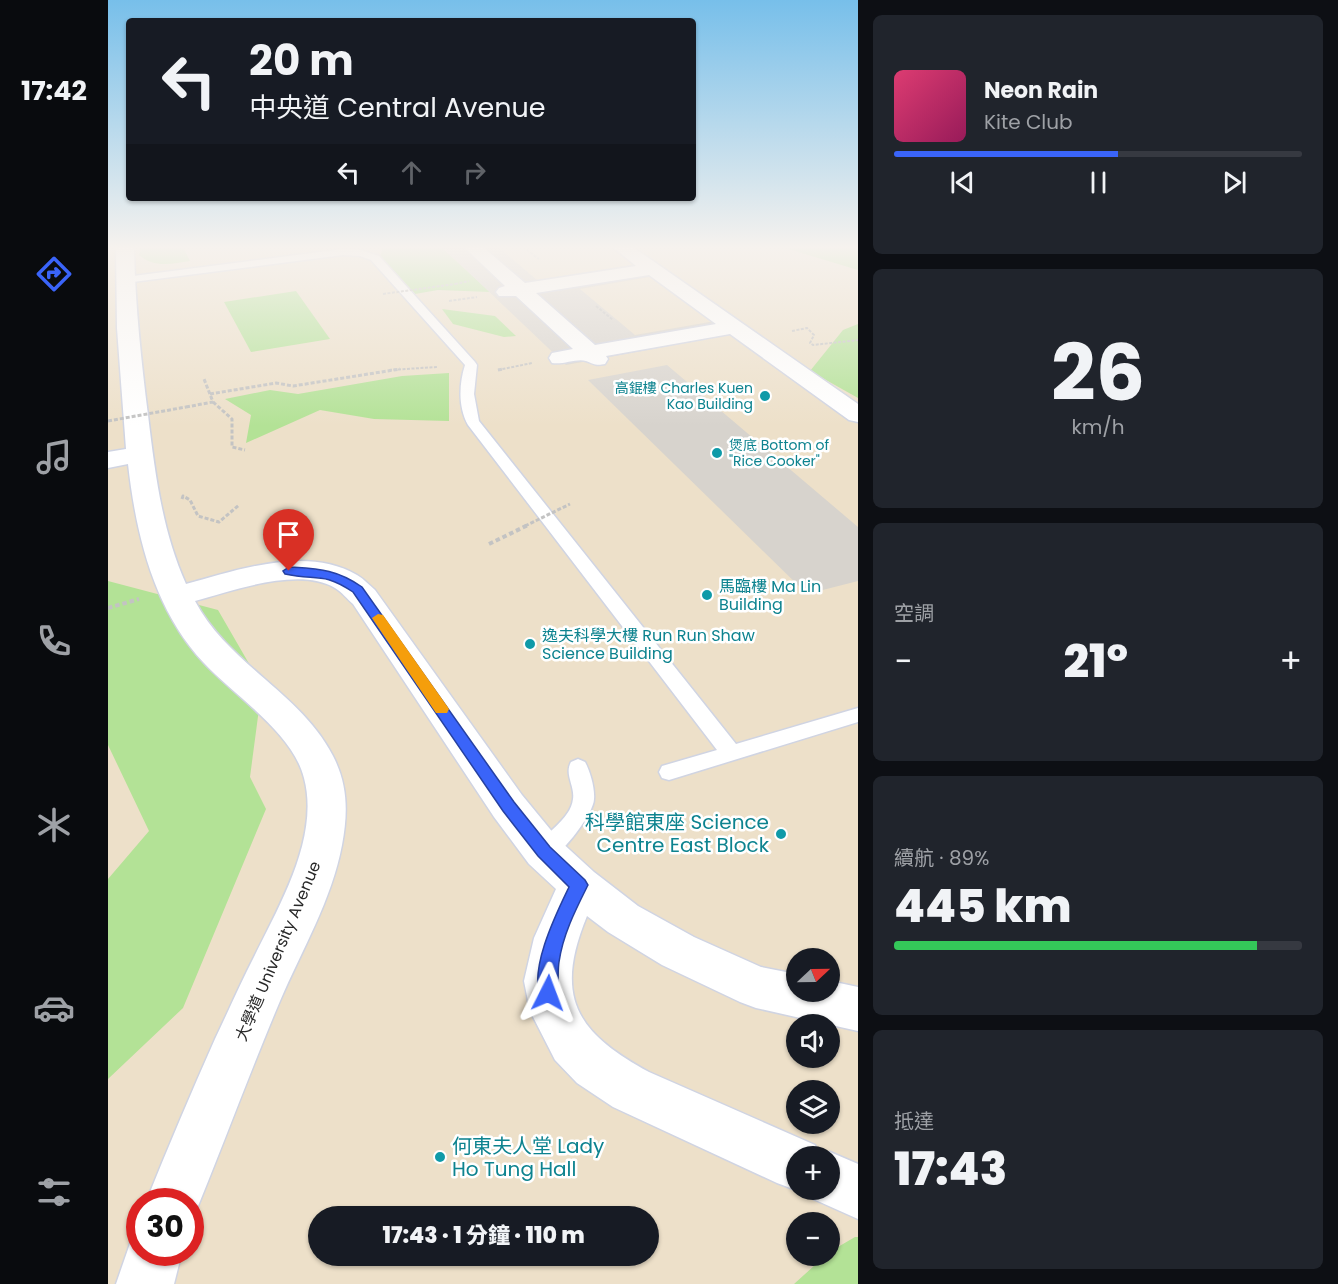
<!DOCTYPE html>
<html lang="zh-TW">
<head>
<meta charset="utf-8">
<style>
	:root { --surface:#171b24; --page:#20242c; --text:#f1f3f6; --muted:#9ea1a6; --line:#363941; --accent:#3a64f9 }
	body { margin:0; font-family:Poppins,"Noto Sans TC",sans-serif; background:var(--page); color:var(--text); height:100vh; display:flex; flex-direction:column; font-size:22px; white-space:nowrap }
	* { box-sizing:border-box; margin:0 }
	p { font-size:20px; color:var(--muted) }
	.icon { flex:none; width:33px; height:33px; fill:none; stroke:currentColor; stroke-width:2; stroke-linecap:round; stroke-linejoin:round }
	.map { position:relative; flex:1; overflow:hidden }
	.panel { display:flex; flex-direction:column; gap:15px; padding:15px; background:#0d0f14; width:480px }
	.panel>* { flex:none }
	.hud { position:absolute; left:18px; top:18px; width:570px; height:183px; border-radius:6px; box-shadow:0 2px 4px #0004; background:#171b24; color:var(--text); overflow:hidden }
	.needle { width:39px; rotate:68deg }
	.tools { position:absolute; left:678px; top:948px; display:grid; gap:12px }
	.tools a { display:grid; place-items:center; width:54px; height:54px; border-radius:50%; background:var(--surface); box-shadow:0 2px 4px #0004; font-size:30px }
	.speed { position:absolute; left:18px; top:1188px; display:flex; gap:12px; font-size:30px; font-weight:700; text-align:center }
	.speed>* { display:grid; place-content:center; width:78px; height:78px; border-radius:50%; background:var(--surface); box-shadow:0 2px 4px #0004; line-height:1 }
	.speed .limit { border:9px solid #d22; background:#fff; color:#111 }
	.pin { position:absolute; display:grid; place-items:center; width:51px; height:51px; color:#fff; margin:-62px -26px; border-radius:50% 50% 50% 0; rotate:-45deg; box-shadow:0 0 6px #0007 }
	.pin .icon { rotate:45deg }
	.me { position:absolute; width:66px; margin:-33px; rotate:3deg; stroke-linejoin:round; filter:drop-shadow(0 0 4px #0008) }
	.turn { display:flex; align-items:center; gap:21px; height:126px; padding:0 24px; font-size:27px }
	.turn .icon { width:78px; height:78px; stroke-width:2.5 }
	.turn b { display:block; font-size:42px; line-height:51px }
	.lanes { display:flex; align-items:center; height:57px; padding:0 24px; background:#0003; justify-content:center; gap:30px; direction:ltr }
	.lanes .off { opacity:.35 }
	.big { font-size:45px; font-weight:800; line-height:1.1 }
	.panel .card { flex:1; display:flex; flex-direction:column; justify-content:center; gap:9px; min-width:0; padding:0 21px; border-radius:9px; background:var(--page) }
	.panel .dial { align-items:center; gap:0 }
	.dial b { font-size:78px; line-height:1 }
	.song { display:flex; align-items:center; gap:18px }
	.cover { width:72px; height:72px; border-radius:9px; background:linear-gradient(135deg,hsl(340 70% 55%),hsl(330 70% 35%)) }
	.played { height:6px; border-radius:3px; background:linear-gradient(90deg,var(--accent) 55%,var(--line) 55%) }
	.keys { display:flex; justify-content:space-around; direction:ltr }
	.heat { display:flex; justify-content:space-between; align-items:center; font-size:33px; direction:ltr }
	.charge { height:9px; border-radius:4px; background:linear-gradient(90deg,#34c759 89%,var(--line) 0) }
	.trip { position:absolute; left:200px; top:1206px; width:351px; height:60px; border-radius:30px; background:var(--surface); box-shadow:0 2px 4px #0004; font-weight:800; line-height:60px; text-align:center }
	main { display:flex; flex:1; min-height:0 }
	.dock { display:flex; flex-direction:column; width:108px; justify-content:space-around; align-items:center; background:#090b0e; color:var(--muted) }
	.dock .icon { width:42px; height:42px }
	.dock .active { color:var(--accent) }
	.dock b { font-size:27px; color:var(--text) }
	.map>svg:first-child { display:block }
	.education { fill:#ede0c9; fill-rule:evenodd }
	.green { fill:#b3e296 }
	.plaza { fill:#d7d3cd }
	.lines { fill:none; stroke-linecap:round; stroke-linejoin:round }
	.lane-casing { stroke:#d0d4e2; stroke-width:3 }
	.street-casing { stroke:#d0d4e2; stroke-width:3 }
	.path-far2 { stroke:#c3c3c3; stroke-width:2; stroke-dasharray:3 1.5; stroke-linecap:butt }
	.path-far1 { stroke:#c3c3c3; stroke-width:3; stroke-dasharray:4 2; stroke-linecap:butt }
	.path { stroke:#c3c3c3; stroke-width:4; stroke-dasharray:4.5 3; stroke-linecap:butt }
	.lane { fill:#fff; fill-rule:evenodd }
	.street { fill:#fff; fill-rule:evenodd }
	.path-bridge-far2 { stroke:#c3c3c3; stroke-width:2; stroke-dasharray:3 1.5; stroke-linecap:butt }
	.path-bridge-far1 { stroke:#c3c3c3; stroke-width:3; stroke-dasharray:4 2; stroke-linecap:butt }
	.path-bridge { stroke:#c3c3c3; stroke-width:4; stroke-dasharray:4.5 3; stroke-linecap:butt }
	.route { fill:#3a64f9; stroke:#2641a2; stroke-width:1.5 }
	.slow { fill:#f59e0b }
	.culture-dot { fill:#0f9aa8; stroke:#fff; stroke-width:2 }
	.labels { text-anchor:middle; dominant-baseline:central; stroke-width:5; stroke-linejoin:round; paint-order:stroke }
	.far-culture-label { font-size:14px; fill:#0d838f; stroke:#fff; text-anchor:end }
	.culture-label { font-size:16px; fill:#0d838f; stroke:#fff; text-anchor:start }
	.street-label { font-size:16px; fill:#292929; stroke:#fff }
	.near-culture-label { font-size:20px; fill:#0d838f; stroke:#fff; text-anchor:end }
</style>
</head>
<body>
<main>
<nav class="dock">
<b>17:42</b>
<svg class="icon active" aria-label="directions" viewBox="0 0 24 24"><path d="M12 3l9 9-9 9-9-9zM9 14v-3h6M13 9l2 2-2 2"/></svg>
<svg class="icon" aria-label="music" viewBox="0 0 24 24"><path d="M9 18V5l10-2v13"/><circle cx="6" cy="18" r="3"/><circle cx="16" cy="16" r="3"/></svg>
<svg class="icon" aria-label="phone" viewBox="0 0 24 24"><path d="M5 4h4l2 5-3 2q2 4 5 5l2-3 5 2v4C11 20 4 13 5 4z"/></svg>
<svg class="icon" aria-label="climate" viewBox="0 0 24 24"><path d="M12 3v18M4 7l16 10M4 17L20 7"/></svg>
<svg class="icon" aria-label="car" viewBox="0 0 24 24"><path d="M5 17H2v-5l4-1 3-4h7l3 4 3 1v5h-3M9 17h6M6 11h13"/><circle cx="7" cy="17" r="2"/><circle cx="17" cy="17" r="2"/></svg>
<svg class="icon" aria-label="filters" viewBox="0 0 24 24"><path d="M4 7h16M4 17h16"/><circle cx="9" cy="7" r="2"/><circle cx="15" cy="17" r="2"/></svg>
</nav>
<div class="map">
<svg width="750" height="1284" viewBox="0 0 750 1284">
	<rect width="100%" height="100%" fill="#ebe3da"/>
	<path class="education" d="M0,247H750V1284H0ZM688,958H722V992H688ZM688,1024H722V1058H688ZM688,1090H722V1124H688ZM688,1156H722V1190H688ZM32,1202H82V1252H32ZM210,1216H540V1256H210ZM688,1222H722V1256H688Z"/>
	<g class="green">
		<path d="M33,247H75L82,261C63,264 46,268 31,255Z"/>
		<path d="M283,247H333L382,292L330,290L307,294L272,256L275,248Z"/>
		<path d="M674,247H750V270Z"/>
		<path d="M188,291L222,339L143,352L116,302Z"/>
		<path d="M334,309L387,316L408,336L396,337L345,324Z"/>
		<path d="M750,324V398L702,371L735,330Z"/>
		<path d="M341,373V421L266,419L212,410L138,443L143,415L117,399L162,390L190,394L294,376Z"/>
		<path d="M0,581L110,610L154,686L142,777L158,809L75,1008L0,1079V879L41,831L0,745Z"/>
		<path d="M747,1237H750V1284H686L717,1256H722L723,1251Z"/>
	</g>
	<g class="plaza">
		<path d="M334,247H390L429,280L529,264L547,276L472,289L527,335L607,321L626,334L458,365Z"/>
		<path d="M559,365L750,527V581L699,594L480,380Z"/>
	</g>
	<g class="lines">
		<defs>
			<g id="lane">
				<path d="M235,249L253,250L271,256L367,362L369,365L366,394L371,421L628,744L750,708V722L561,780L554,778L551,772L554,766L609,750L360,425C350,407 351,384 357,365L263,260L252,256L235,255L17,283L12,280L17,277Z"/>
				<path d="M470,759L477,762C482,771 487,788 486,799C486,813 455,853 442,859C436,862 433,860 428,858L425,852C434,834 463,820 465,799C467,786 456,774 463,762Z"/>
			</g>
			<g id="street">
				<path d="M8,247H26C27,304 33,359 40,415C47,473 54,531 78,584C130,570 199,545 249,575C256,579 261,585 267,590L414,795L451,840L486,872L530,906L586,937L653,967L688,974V992H722V981L750,987V1031L648,1008L632,1002L554,965L500,932L479,916C446,996 467,1032 541,1072L707,1145L711,1156H688V1190H690H688L669,1183L505,1107L469,1083L447,1060L422,1011L416,981L426,938L448,889L421,864L386,817L245,604C239,599 234,592 227,588C191,566 124,591 87,601C120,664 193,693 225,756C240,785 240,813 234,845C224,899 194,950 172,1001C141,1074 114,1148 84,1221L82,1222V1202H38C60,1147 83,1093 107,1039C120,1012 132,984 146,957C171,906 212,837 196,778C185,733 127,696 96,663C46,610 28,535 20,464L0,468V452L18,449L9,328Z"/>
				<path d="M356,247H375L417,283L528,266L505,247H525L750,404V422L741,420L622,334L498,356L500,359L497,364C488,366 486,364 478,361C469,358 455,365 444,363L441,358L444,353L465,349L408,296H391L388,292L391,288L397,286ZM541,275L608,324L487,345L428,293Z"/>
				<path d="M722,1152L750,1164V1219L703,1198L700,1190H722V1156H712Z"/>
				<path d="M32,1230V1252H74L66,1284H8L26,1232Z"/>
			</g>
		</defs>
		<use href="#lane" class="lane-casing"/>
		<use href="#street" class="street-casing"/>
		<g class="path-far2">
			<path d="M415,247L431,259"/>
			<path d="M347,284L361,281"/>
			<path d="M341,301L369,297"/>
			<path d="M488,306L505,320"/>
			<path d="M684,331L699,328L706,335L702,343L705,345L750,340"/>
			<path d="M281,370L329,367"/>
			<path d="M390,370L424,363"/>
		</g>
		<g class="path-far1">
			<path d="M390,370L395,369"/>
			<path d="M102,394L168,383L185,386L292,369"/>
			<path d="M105,402L124,419V447L137,450"/>
			<path d="M78,407L105,402L96,379"/>
			<path d="M74,499L75,496L82,500L90,516L111,522L131,505"/>
		</g>
		<path class="path" d="M0,608L31,599"/>
		<use href="#lane" class="lane"/>
		<use href="#street" class="street"/>
		<path class="path-bridge-far2" d="M275,294L347,284"/>
		<g class="path-bridge-far1">
			<path d="M0,421L78,407"/>
			<path d="M417,526L462,504"/>
		</g>
		<path class="path-bridge" d="M381,544L420,525"/>
	</g>
	<linearGradient id="sky" x2="0" y2="1"><stop stop-color="#77bfea"/><stop offset="0.58" stop-color="#f6f2ee"/><stop offset="1" stop-color="#f6f2ee" stop-opacity="0"/></linearGradient>
	<rect width="750" height="426" fill="url(#sky)"/>
	<path class="route" d="M181,567C211,569 228,569 254,587L406,802L442,847L477,880L480,885C468,909 455,934 451,962C449,974 452,988 446,1000L440,1002L433,1000C420,970 448,914 461,887L430,856L395,811L245,592C214,571 208,581 177,574L175,571Z"/>
	<path class="slow" d="M270,614L275,615L339,706L341,709L339,713H328L264,618Z"/>
	<g class="culture-dot">
		<circle cx="657" cy="396" r="6"/>
		<circle cx="609" cy="453" r="6"/>
		<circle cx="599" cy="595" r="6"/>
		<circle cx="422" cy="644" r="6"/>
		<circle cx="673" cy="834" r="6"/>
		<circle cx="332" cy="1157" r="6"/>
	</g>
	<g class="labels">
		<g class="far-culture-label">
			<text x="645" y="388">高錕樓 Charles Kuen<tspan x="645" dy="16">Kao Building</tspan></text>
			<text x="621" y="445" text-anchor="start">煲底 Bottom of<tspan x="621" dy="16">"Rice Cooker"</tspan></text>
		</g>
		<g class="culture-label">
			<text x="611" y="586">馬臨樓 Ma Lin<tspan x="611" dy="18">Building</tspan></text>
			<text x="434" y="635">逸夫科學大樓 Run Run Shaw<tspan x="434" dy="18">Science Building</tspan></text>
		</g>
		<g class="street-label">
			<text transform="translate(170 951) rotate(-67)">大學道 University Avenue</text>
		</g>
		<g class="near-culture-label">
			<text x="661" y="822">科學館東座 Science<tspan x="661" dy="23">Centre East Block</tspan></text>
			<text x="344" y="1146" text-anchor="start">何東夫人堂 Lady<tspan x="344" dy="23">Ho Tung Hall</tspan></text>
		</g>
	</g>
</svg>
<div class="tools">
<a><svg class="needle" viewBox="-14 -14 28 28"><path d="M0-13l5 13h-10z" fill="#e53935"/><path d="M0 13l5-13h-10z" fill="#9ea1a6"/></svg></a>
<a><svg class="icon" aria-label="sound" viewBox="0 0 24 24"><path d="M4 9h4l5-4v14l-5-4H4zM17 9q2 3 0 6"/></svg></a>
<a><svg class="icon" aria-label="layers" viewBox="0 0 24 24"><path d="M12 4l9 5-9 5-9-5zM3 14l9 5 9-5"/></svg></a>
<a>+</a>
<a>−</a>
</div>
<div class="speed"><div class="limit">30</div></div>
<div class="pin" style="left:181px;top:571px;background:#d93025"><svg class="icon" aria-label="arrive" viewBox="0 0 24 24"><path d="M6 21V4h12l-3 4 3 4H6"/></svg></div>
<svg class="me" style="left:440px;top:993px" viewBox="-20 -20 40 40"><path d="M0-17L14 15 0 8-14 15z" fill="#3a64f9" stroke="#fff" stroke-width="4"/></svg>
<div class="trip">17:43 · 1 分鐘 · 110 m</div>
<div class="hud">
<div class="turn"><svg class="icon" aria-label="left" viewBox="0 0 24 24"><path d="M17 20v-9H6M10 6l-5 5 5 5"/></svg><div><b>20 m</b>中央道 Central Avenue</div></div>
<div class="lanes"><svg class="icon" aria-label="left" viewBox="0 0 24 24"><path d="M17 20v-9H6M10 6l-5 5 5 5"/></svg><svg class="icon off" aria-label="ahead" viewBox="0 0 24 24"><path d="M12 20V5M6 11l6-6 6 6"/></svg><svg class="icon off" aria-label="right" viewBox="0 0 24 24"><path d="M7 20v-9h11M14 6l5 5-5 5"/></svg></div>
</div>
</div>
<section class="panel">
<div class="card">
<div class="song"><i class="cover"></i><div><b>Neon Rain</b><p>Kite Club</p></div></div>
<div class="played"></div>
<div class="keys"><svg class="icon" aria-label="previous" viewBox="0 0 24 24"><path d="M18 5L8 12l10 7zM5 5v14"/></svg><svg class="icon" aria-label="pause" viewBox="0 0 24 24"><path d="M8 5v14M16 5v14"/></svg><svg class="icon" aria-label="next" viewBox="0 0 24 24"><path d="M6 5l10 7-10 7zM19 5v14"/></svg></div>
</div>
<div class="card dial"><b>26</b><p>km/h</p></div>
<div class="card"><p>空調</p>
<div class="heat"><a>−</a><b class="big">21°</b><a>+</a></div>
</div>
<div class="card"><p>續航 · 89%</p><b class="big">445 km</b><div class="charge"></div></div>
<div class="card"><p>抵達</p><b class="big">17:43</b></div>
</section>
</main>
</body>
</html>
